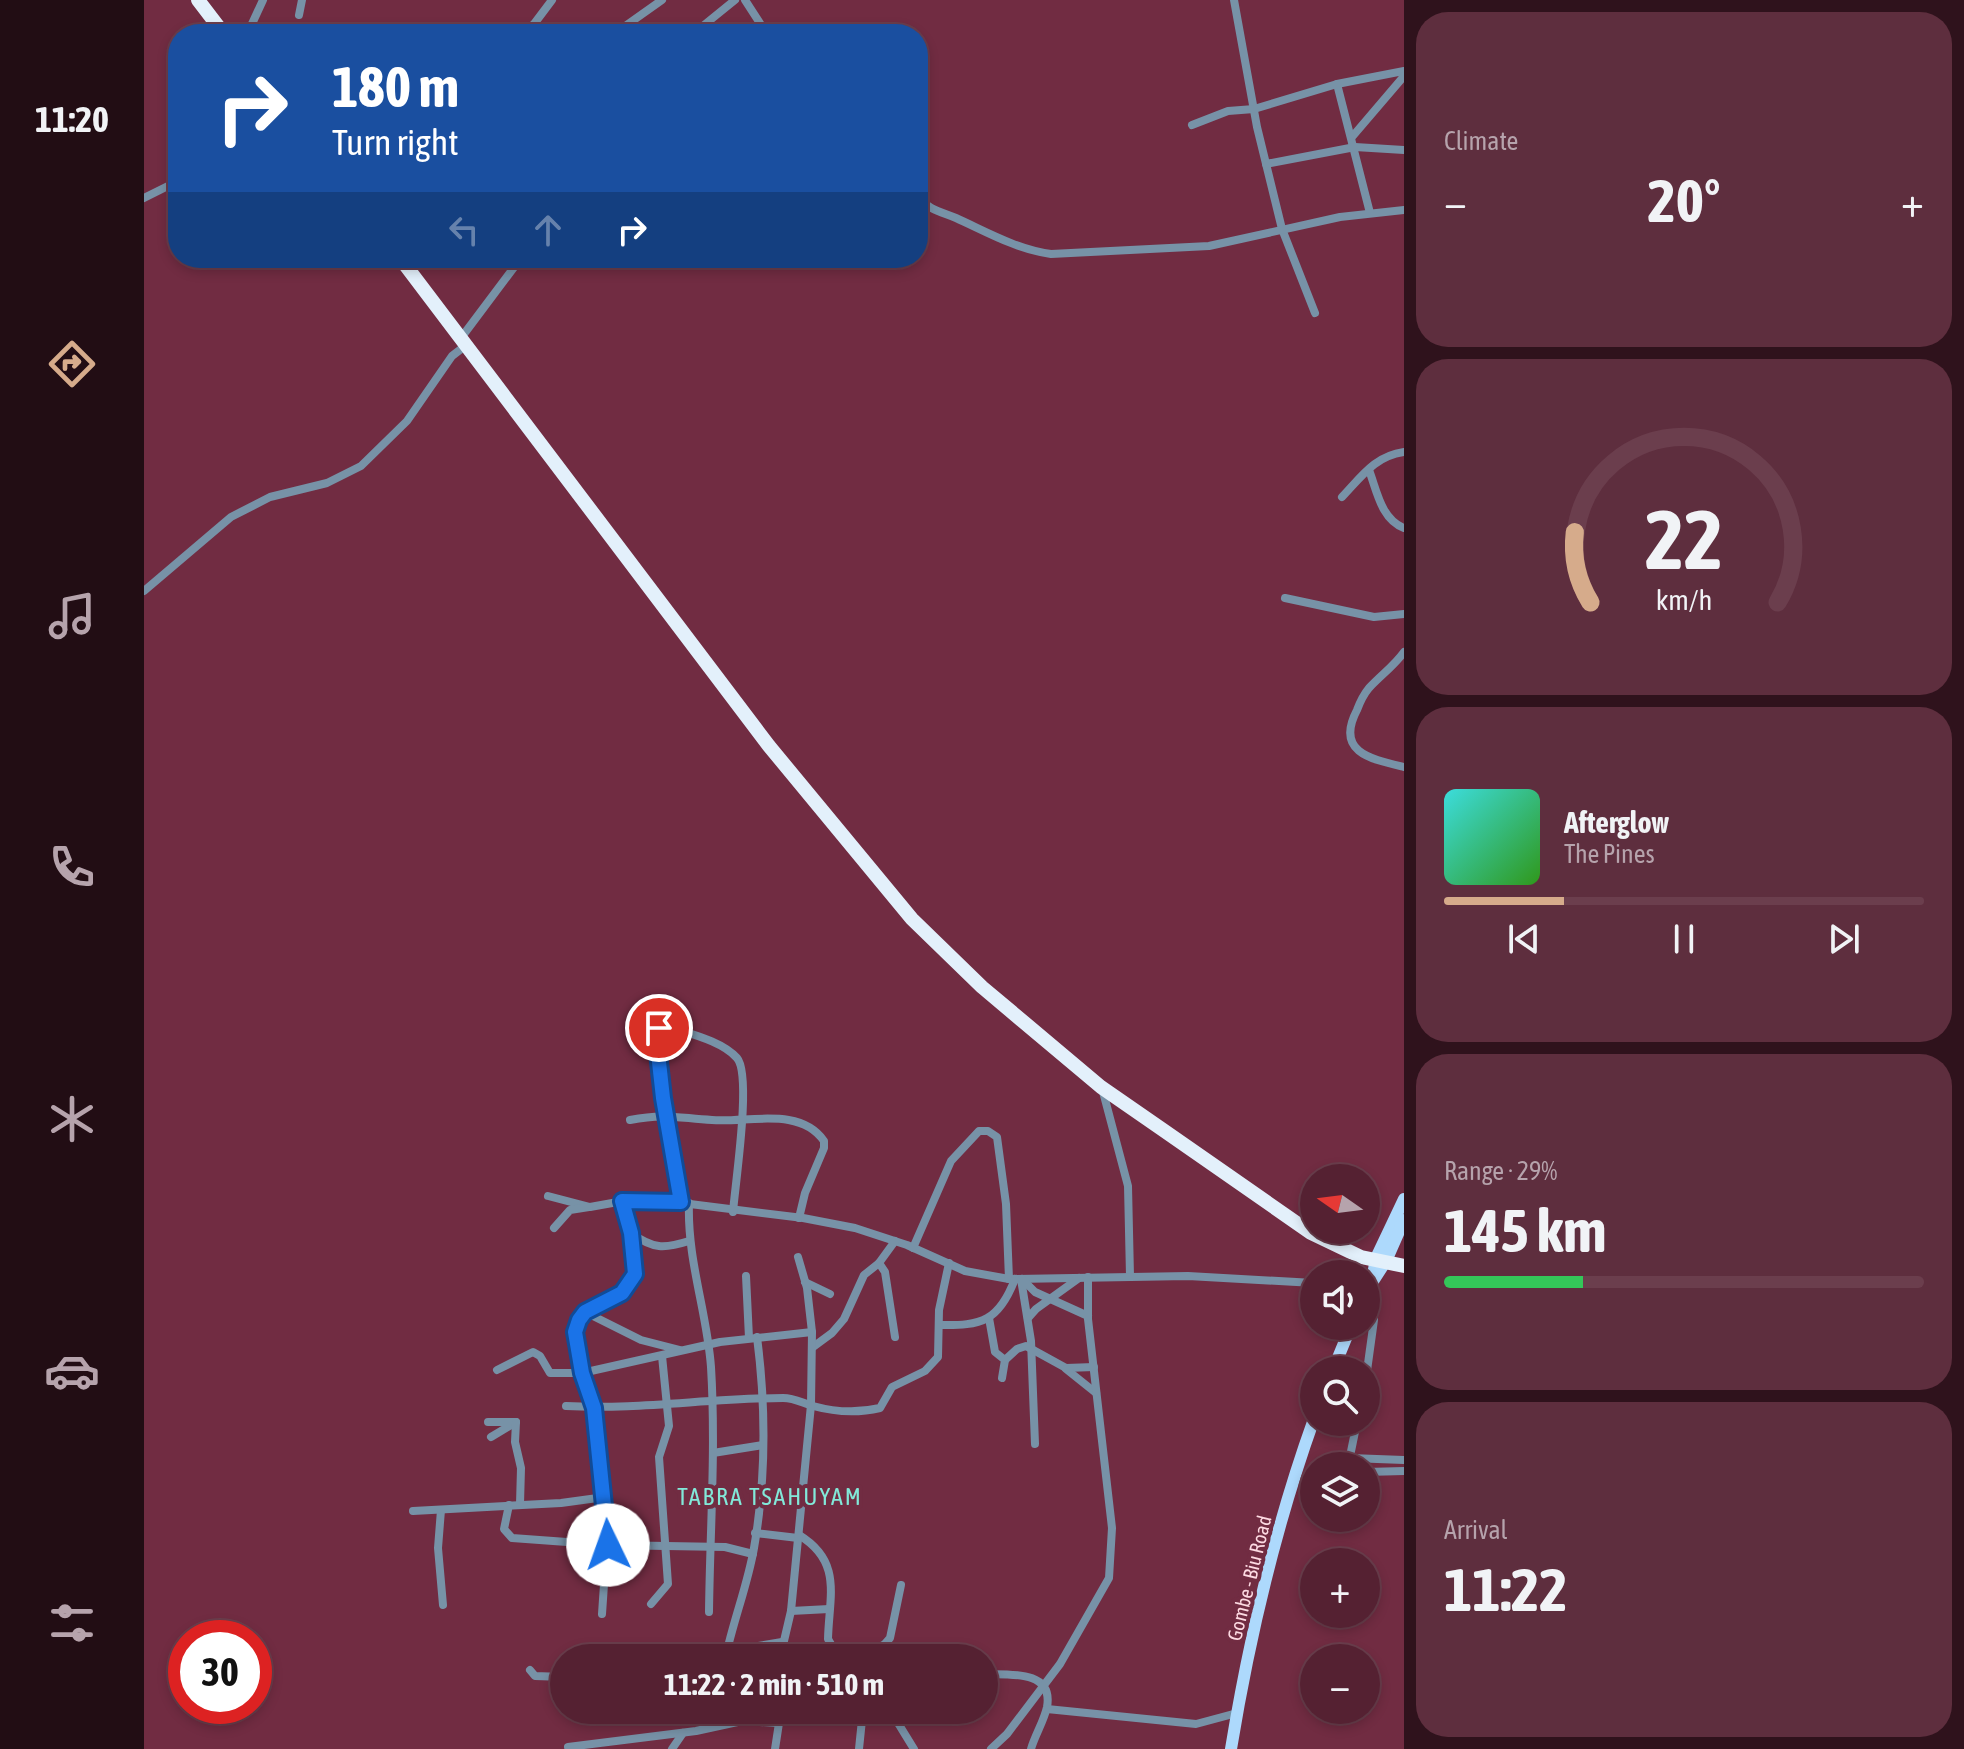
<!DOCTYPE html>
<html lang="en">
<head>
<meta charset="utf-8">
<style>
	:root { --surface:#552132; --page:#5e2e3e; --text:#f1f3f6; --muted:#b6a3ac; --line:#6b3e4d; --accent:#d6ab8b }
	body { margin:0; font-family:"Asap Condensed",sans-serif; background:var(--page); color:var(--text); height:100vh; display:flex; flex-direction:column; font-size:30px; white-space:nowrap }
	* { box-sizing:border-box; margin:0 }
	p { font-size:26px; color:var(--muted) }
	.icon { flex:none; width:44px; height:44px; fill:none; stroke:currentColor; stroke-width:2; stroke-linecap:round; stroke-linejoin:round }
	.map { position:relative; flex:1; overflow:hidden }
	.panel { display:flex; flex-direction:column; gap:12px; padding:12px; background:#2f121c; width:560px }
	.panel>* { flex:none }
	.hud { position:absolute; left:24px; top:24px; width:760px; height:244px; border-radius:32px; box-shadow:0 4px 12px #0003,0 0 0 2px var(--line); background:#1a4fa0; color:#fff; overflow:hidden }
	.needle { width:52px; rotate:284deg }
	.buttons { position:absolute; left:1156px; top:1164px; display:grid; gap:16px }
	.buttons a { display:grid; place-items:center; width:80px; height:80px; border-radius:50%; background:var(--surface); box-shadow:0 4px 12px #0003,0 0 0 2px var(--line); font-size:40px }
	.speed { position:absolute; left:24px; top:1620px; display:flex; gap:16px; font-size:40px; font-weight:700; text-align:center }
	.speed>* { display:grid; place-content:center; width:104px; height:104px; border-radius:50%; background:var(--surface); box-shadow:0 4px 12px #0003,0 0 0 2px var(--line); line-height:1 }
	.speed .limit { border:12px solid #d22; background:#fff; color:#111 }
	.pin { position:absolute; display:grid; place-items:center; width:68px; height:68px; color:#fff; margin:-34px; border:4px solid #fff; border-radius:50%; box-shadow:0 2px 8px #0007 }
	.me { position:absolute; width:88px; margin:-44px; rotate:357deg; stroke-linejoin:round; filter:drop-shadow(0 0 6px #0008) }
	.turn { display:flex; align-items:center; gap:28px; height:168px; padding:0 32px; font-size:36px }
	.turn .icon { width:104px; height:104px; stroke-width:2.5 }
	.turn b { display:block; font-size:56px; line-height:68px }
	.lanes { display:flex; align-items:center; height:76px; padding:0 32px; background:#0003; justify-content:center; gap:40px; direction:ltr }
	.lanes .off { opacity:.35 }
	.big { font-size:60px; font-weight:700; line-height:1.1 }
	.panel .tile { flex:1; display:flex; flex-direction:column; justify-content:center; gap:12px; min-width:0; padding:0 28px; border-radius:32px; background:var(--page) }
	.panel .dial { align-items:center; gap:0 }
	.dial svg { height:208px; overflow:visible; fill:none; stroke:var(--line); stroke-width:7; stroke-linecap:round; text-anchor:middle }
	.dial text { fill:var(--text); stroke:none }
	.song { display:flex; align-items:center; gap:24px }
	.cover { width:96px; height:96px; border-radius:12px; background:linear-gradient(135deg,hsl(180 70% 55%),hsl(110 70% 35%)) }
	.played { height:8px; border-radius:4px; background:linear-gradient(90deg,var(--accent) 25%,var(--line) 25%) }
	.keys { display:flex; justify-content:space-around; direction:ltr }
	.heat { display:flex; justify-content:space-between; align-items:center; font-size:44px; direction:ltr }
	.charge { height:12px; border-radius:6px; background:linear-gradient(90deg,#34c759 29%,var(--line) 0) }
	.trip { position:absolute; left:406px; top:1644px; width:448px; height:80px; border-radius:40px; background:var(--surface); box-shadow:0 4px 12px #0003,0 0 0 2px var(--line); font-weight:700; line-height:80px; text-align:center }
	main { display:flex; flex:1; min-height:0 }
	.menu { display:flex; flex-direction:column; width:144px; justify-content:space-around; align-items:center; background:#220d14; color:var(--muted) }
	.menu .icon { width:56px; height:56px }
	.menu .on { color:var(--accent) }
	.menu b { font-size:36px; color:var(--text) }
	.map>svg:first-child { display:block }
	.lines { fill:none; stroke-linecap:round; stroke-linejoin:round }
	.street { stroke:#7792a7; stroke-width:8 }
	.primary { stroke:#add9fc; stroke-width:12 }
	.highway { stroke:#e3f0fb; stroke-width:14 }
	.route-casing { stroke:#114b97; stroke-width:20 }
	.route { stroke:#1a73e8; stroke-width:14 }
	.labels { text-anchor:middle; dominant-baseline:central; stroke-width:8; stroke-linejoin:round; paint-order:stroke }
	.street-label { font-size:20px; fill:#fddae2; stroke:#712c42 }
	.quarter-label { font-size:24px; letter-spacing:2px; fill:#82e9d9; stroke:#712c42 }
</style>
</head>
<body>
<main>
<nav class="menu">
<b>11:20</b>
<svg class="icon on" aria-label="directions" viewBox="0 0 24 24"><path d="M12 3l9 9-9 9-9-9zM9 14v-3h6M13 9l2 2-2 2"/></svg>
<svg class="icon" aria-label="music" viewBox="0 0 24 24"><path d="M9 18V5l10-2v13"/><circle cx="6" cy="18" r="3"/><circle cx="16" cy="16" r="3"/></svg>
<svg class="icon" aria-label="phone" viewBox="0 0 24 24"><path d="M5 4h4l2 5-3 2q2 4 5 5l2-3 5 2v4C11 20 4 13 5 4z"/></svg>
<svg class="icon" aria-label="climate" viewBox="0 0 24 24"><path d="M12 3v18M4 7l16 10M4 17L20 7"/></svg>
<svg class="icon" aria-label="car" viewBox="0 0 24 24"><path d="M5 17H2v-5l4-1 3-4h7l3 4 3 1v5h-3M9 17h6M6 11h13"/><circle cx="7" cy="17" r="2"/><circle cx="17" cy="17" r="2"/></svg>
<svg class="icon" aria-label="filters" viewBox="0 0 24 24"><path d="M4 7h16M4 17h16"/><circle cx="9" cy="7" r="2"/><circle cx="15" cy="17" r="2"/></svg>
</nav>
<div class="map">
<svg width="1260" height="1749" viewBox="0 0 1260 1749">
	<rect width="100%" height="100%" fill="#712c42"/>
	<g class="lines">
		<g class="street">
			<path d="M601,0L623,34"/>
			<path d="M1090,0L1113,127L1138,229L1171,313"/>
			<path d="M155,15L158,0"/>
			<path d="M95,34L107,26L119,0"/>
			<path d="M375,34L390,24L408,0"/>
			<path d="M470,34L518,0"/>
			<path d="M549,34L591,0"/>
			<path d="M1193,84L1226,213"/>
			<path d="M1048,125L1084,111L1110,109L1193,84L1260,71"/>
			<path d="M1208,137L1260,76"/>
			<path d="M1122,164L1211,147L1260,150"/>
			<path d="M774,197C785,210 798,212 812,218C843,232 872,249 907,254L1065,246L1196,217L1260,210"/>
			<path d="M0,198L34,181"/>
			<path d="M317,338L377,258"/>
			<path d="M1225,470C1233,491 1237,519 1260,528"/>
			<path d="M1198,497C1218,476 1231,456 1260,452"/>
			<path d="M0,591L87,517L126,497L183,483L217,466L263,421L308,356L321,346"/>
			<path d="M1141,598L1230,617L1260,614"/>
			<path d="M1260,652C1250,666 1237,675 1225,688C1220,694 1216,702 1213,710C1191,752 1226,759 1260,767"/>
			<path d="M958,1088L984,1186L986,1276"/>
			<path d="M486,1120C522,1113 534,1118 568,1120C603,1123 656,1106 680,1141V1148L661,1193L655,1218"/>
			<path d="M404,1196L446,1207L485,1200H514L659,1218L711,1228L763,1245L821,1271L865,1279L1044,1276L1170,1283"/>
			<path d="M537,1202L519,1098L512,1035L520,1025C542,1033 577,1040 593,1058C608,1075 591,1185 589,1212"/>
			<path d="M545,1203C543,1260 563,1312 567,1367C572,1449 566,1530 565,1612"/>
			<path d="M410,1228L426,1210L445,1207"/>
			<path d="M487,1233C509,1249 520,1249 545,1241"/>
			<path d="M769,1248L807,1161L835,1131H844L853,1137L862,1204L865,1279"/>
			<path d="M735,1263L741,1272L751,1337"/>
			<path d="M602,1276L605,1338"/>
			<path d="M877,1279L887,1341L891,1444"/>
			<path d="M878,1279L891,1292L944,1316"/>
			<path d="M661,1282L686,1294"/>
			<path d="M441,1312L497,1340L536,1350"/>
			<path d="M845,1318L851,1352L861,1360L858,1378"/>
			<path d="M884,1318L892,1309L935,1278"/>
			<path d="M795,1325C838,1326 855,1321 871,1279"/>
			<path d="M669,1347L688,1333L700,1319L720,1275L735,1263L751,1241"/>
			<path d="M861,1360L873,1349L882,1346L922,1368L950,1367"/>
			<path d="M922,1369L952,1393"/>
			<path d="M353,1370L389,1352L396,1356L406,1373H438L576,1342L668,1332"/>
			<path d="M1222,1378L1230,1320L1228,1281"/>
			<path d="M422,1406C494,1410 566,1398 639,1398C651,1398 658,1403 669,1406C691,1412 715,1413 736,1408L748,1387L781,1371L794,1357L795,1310L805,1263"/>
			<path d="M344,1422H372L347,1437"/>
			<path d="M372,1422L371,1442L377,1468L376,1504"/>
			<path d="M569,1453L619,1445"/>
			<path d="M1206,1458L1260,1460"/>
			<path d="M1204,1466L1213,1422"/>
			<path d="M1222,1472L1260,1471"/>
			<path d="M365,1505L360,1529L368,1538L464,1545L581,1547L609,1554"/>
			<path d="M297,1510L294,1548L299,1605"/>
			<path d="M269,1511L417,1503L461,1497"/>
			<path d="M611,1533L654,1538"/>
			<path d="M655,1535C699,1562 685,1596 684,1639L688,1646C707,1651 733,1657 746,1638L757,1585"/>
			<path d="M507,1604L524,1584L515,1457L525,1426L518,1356"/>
			<path d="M647,1611L685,1609"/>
			<path d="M458,1614L464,1525L450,1408L438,1373L431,1332L441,1312L478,1293L491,1274L487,1233L478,1201"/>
			<path d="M583,1651C591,1616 604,1583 610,1548C622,1479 622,1407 613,1337"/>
			<path d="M541,1658L638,1642"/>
			<path d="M636,1658L647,1611L667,1405L668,1332L663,1288L654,1257"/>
			<path d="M386,1670L391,1676L420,1677"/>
			<path d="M840,1674C863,1675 910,1669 903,1707C900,1721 891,1735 887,1749"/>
			<path d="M903,1709L1052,1724L1093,1713"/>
			<path d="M746,1710L770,1749"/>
			<path d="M424,1747L552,1731L598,1721L634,1723"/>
			<path d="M528,1749L539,1733"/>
			<path d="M631,1749L637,1710"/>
			<path d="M715,1749L719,1710"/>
			<path d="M847,1749L863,1734L916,1664L965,1578L968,1528L944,1319V1277"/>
		</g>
		<g class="primary">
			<path d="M1228,1281L1232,1258L1260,1199"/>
			<path d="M1222,1292L1242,1261L1260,1220"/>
			<path d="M1189,1370L1207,1326"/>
			<path d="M1087,1749C1105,1639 1132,1525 1170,1419"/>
		</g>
		<g class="highway">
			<path d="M54,0L80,34"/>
			<path d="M256,258L625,746L768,919L838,987L957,1087L1022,1132L1167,1233L1217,1257L1260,1266"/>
		</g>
	</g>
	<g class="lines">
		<defs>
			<path id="route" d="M464,1545L450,1408L438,1373L431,1332L435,1320L441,1312L478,1293L491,1274L487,1233L478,1201L537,1202L519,1098L512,1035L515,1028"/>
		</defs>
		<use href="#route" class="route-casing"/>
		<use href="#route" class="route"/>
	</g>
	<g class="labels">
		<g class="street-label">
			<text transform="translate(1105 1578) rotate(-76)">Gombe - Biu Road</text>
		</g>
		<g class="quarter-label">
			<text x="626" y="1496">TABRA TSAHUYAM</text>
		</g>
	</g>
</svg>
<div class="buttons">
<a><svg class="needle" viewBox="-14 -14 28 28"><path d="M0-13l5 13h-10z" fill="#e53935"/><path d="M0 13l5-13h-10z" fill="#b6a3ac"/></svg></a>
<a><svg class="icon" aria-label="sound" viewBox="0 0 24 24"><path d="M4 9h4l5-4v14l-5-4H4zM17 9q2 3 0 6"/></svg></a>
<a><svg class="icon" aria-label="search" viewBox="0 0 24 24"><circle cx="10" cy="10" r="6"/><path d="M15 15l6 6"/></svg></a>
<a><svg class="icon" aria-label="layers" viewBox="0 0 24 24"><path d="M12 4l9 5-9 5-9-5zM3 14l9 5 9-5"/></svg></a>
<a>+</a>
<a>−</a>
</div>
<div class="speed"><div class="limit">30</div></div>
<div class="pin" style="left:515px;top:1028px;background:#d93025"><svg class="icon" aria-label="arrive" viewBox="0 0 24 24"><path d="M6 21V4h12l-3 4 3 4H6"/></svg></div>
<svg class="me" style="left:464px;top:1545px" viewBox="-20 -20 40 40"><circle r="19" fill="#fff"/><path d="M0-13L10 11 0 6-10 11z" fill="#1a73e8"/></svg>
<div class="trip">11:22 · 2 min · 510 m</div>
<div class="hud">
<div class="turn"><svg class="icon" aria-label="right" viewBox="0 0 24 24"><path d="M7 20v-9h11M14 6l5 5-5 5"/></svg><div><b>180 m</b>Turn right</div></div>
<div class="lanes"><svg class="icon off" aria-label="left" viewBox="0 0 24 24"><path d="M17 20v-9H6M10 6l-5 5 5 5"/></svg><svg class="icon off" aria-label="ahead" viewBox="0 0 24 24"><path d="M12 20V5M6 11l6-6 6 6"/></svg><svg class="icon" aria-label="right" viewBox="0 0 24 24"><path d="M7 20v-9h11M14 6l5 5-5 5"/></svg></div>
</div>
</div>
<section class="panel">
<div class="tile"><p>Climate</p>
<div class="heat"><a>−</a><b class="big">20°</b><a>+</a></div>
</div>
<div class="tile dial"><svg viewBox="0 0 100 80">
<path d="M14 69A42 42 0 1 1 86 69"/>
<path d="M14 69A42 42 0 0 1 8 42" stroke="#d6ab8b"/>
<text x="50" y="56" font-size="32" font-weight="700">22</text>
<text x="50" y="72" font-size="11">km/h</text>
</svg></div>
<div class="tile">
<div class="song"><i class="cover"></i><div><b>Afterglow</b><p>The Pines</p></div></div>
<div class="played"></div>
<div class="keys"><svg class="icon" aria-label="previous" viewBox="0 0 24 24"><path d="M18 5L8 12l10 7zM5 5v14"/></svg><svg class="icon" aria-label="pause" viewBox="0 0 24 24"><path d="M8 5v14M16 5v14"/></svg><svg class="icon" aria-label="next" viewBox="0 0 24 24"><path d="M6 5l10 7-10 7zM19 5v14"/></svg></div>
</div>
<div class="tile"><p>Range · 29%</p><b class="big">145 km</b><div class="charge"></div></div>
<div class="tile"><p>Arrival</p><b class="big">11:22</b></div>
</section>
</main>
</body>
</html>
